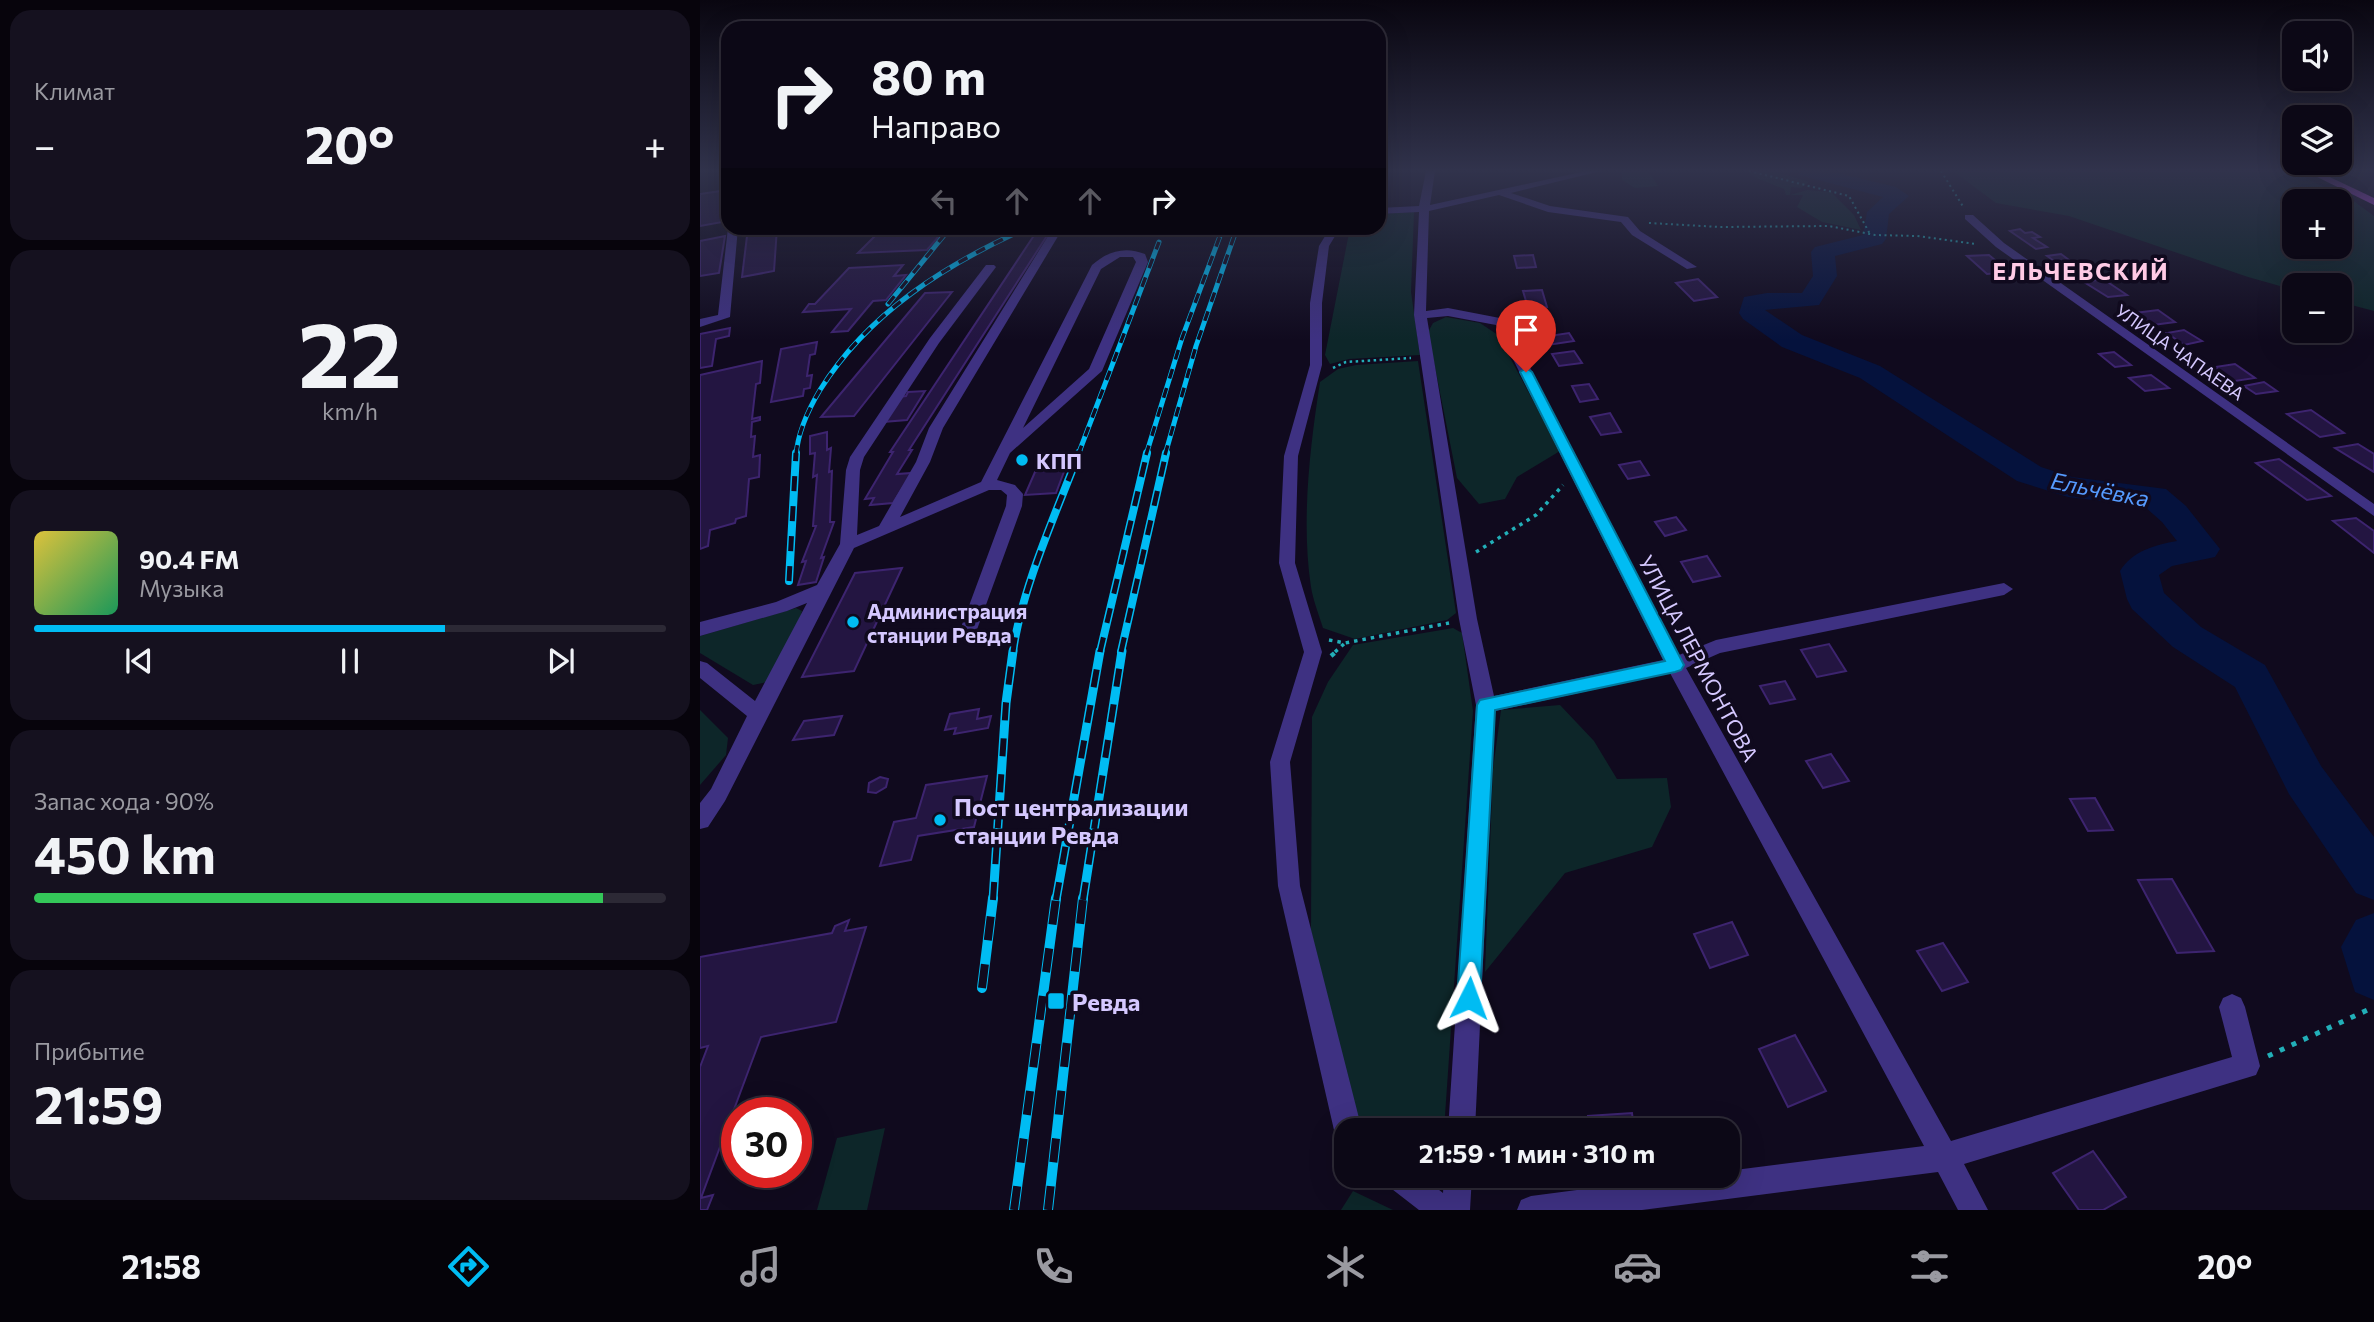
<!DOCTYPE html>
<html lang="ru">
<head>
<meta charset="utf-8">
<style>
	:root { --surface:#0c0816; --page:#15111f; --text:#f1f3f6; --muted:#9a9aa1; --line:#2c2935; --accent:#00bcf3 }
	body { margin:0; font-family:Commissioner,sans-serif; background:var(--page); color:var(--text); height:100vh; display:flex; flex-direction:column; font-size:26px; white-space:nowrap }
	* { box-sizing:border-box; margin:0 }
	p { font-size:23px; color:var(--muted) }
	.icon { flex:none; width:38px; height:38px; fill:none; stroke:currentColor; stroke-width:2; stroke-linecap:round; stroke-linejoin:round }
	.map { position:relative; flex:1; overflow:hidden }
	.details { display:flex; flex-direction:column; gap:10px; padding:10px; background:#07040c; width:700px }
	.details>* { flex:none }
	.top-card { position:absolute; left:21px; top:21px; width:665px; height:214px; border-radius:21px; box-shadow:0 7px 28px #0002,0 0 0 2px var(--line); background:#0c0816; color:var(--text); overflow:hidden }
	.buttons { position:absolute; left:1582px; top:21px; display:grid; gap:14px }
	.buttons a { display:grid; place-items:center; width:70px; height:70px; border-radius:14px; background:var(--surface); box-shadow:0 7px 28px #0002,0 0 0 2px var(--line); font-size:35px }
	.speed { position:absolute; left:21px; top:1097px; display:flex; gap:14px; font-size:35px; font-weight:700; text-align:center }
	.speed>* { display:grid; place-content:center; width:91px; height:91px; border-radius:50%; background:var(--surface); box-shadow:0 7px 28px #0002,0 0 0 2px var(--line); line-height:1 }
	.speed .limit { border:10px solid #d22; background:#fff; color:#111 }
	.pin { position:absolute; display:grid; place-items:center; width:60px; height:60px; color:#fff; margin:-72px -30px; border-radius:50% 50% 50% 0; rotate:-45deg; box-shadow:0 0 7px #0007 }
	.pin .icon { rotate:45deg }
	.me { position:absolute; width:77px; margin:-38px; rotate:3deg; stroke-linejoin:round; filter:drop-shadow(0 0 5px #0008) }
	.turn { display:flex; align-items:center; gap:24px; height:147px; padding:0 35px; font-size:32px }
	.turn .icon { width:91px; height:91px; stroke-width:2.5 }
	.turn b { display:block; font-size:49px; line-height:60px }
	.lanes { display:flex; align-items:center; height:66px; padding:0 35px; background:#0003; justify-content:center; gap:35px; direction:ltr }
	.lanes .off { opacity:.35 }
	.big { font-size:52px; font-weight:700; line-height:1.1 }
	.details .widget { flex:1; display:flex; flex-direction:column; justify-content:center; gap:10px; min-width:0; padding:0 24px; border-radius:21px; background:var(--page) }
	.details .dial { align-items:center; gap:0 }
	.dial b { font-size:91px; line-height:1 }
	.song { display:flex; align-items:center; gap:21px }
	.cover { width:84px; height:84px; border-radius:10px; background:linear-gradient(135deg,hsl(50 70% 55%),hsl(150 70% 35%)) }
	.played { height:7px; border-radius:4px; background:linear-gradient(90deg,var(--accent) 65%,var(--line) 65%) }
	.keys { display:flex; justify-content:space-around; direction:ltr }
	.heat { display:flex; justify-content:space-between; align-items:center; font-size:38px; direction:ltr }
	.charge { height:10px; border-radius:5px; background:linear-gradient(90deg,#34c759 90%,var(--line) 0) }
	.trip { position:absolute; left:634px; top:1118px; width:406px; height:70px; border-radius:21px; background:var(--surface); box-shadow:0 7px 28px #0002,0 0 0 2px var(--line); font-weight:700; line-height:70px; text-align:center }
	.tabs { display:flex; height:112px; justify-content:space-around; align-items:center; background:#050309; color:var(--muted) }
	.tabs .icon { width:49px; height:49px }
	.tabs .active { color:var(--accent) }
	.tabs b { font-size:32px; color:var(--text) }
	main { display:flex; flex:1; min-height:0 }
	.map>svg:first-child { display:block }
	.green { fill:#0d2629; fill-rule:evenodd }
	.lines { fill:none; stroke-linecap:round; stroke-linejoin:round }
	.river { fill:#05123d; fill-rule:evenodd }
	.building { fill:#231541; stroke:#3d246f; stroke-width:2 }
	.path-far4 { stroke:#22afb8; stroke-width:2; stroke-dasharray:2 3.5; stroke-linecap:butt }
	.path-far3 { stroke:#22afb8; stroke-width:2.5; stroke-dasharray:2.5 3.5; stroke-linecap:butt }
	.path-far2 { stroke:#22afb8; stroke-width:3.5; stroke-dasharray:3.5 5; stroke-linecap:butt }
	.path-far1 { stroke:#22afb8; stroke-width:4.5; stroke-dasharray:4.5 6; stroke-linecap:butt }
	.path { stroke:#22afb8; stroke-width:5; stroke-dasharray:5 8; stroke-linecap:butt }
	.minor { fill:#3e3182; fill-rule:evenodd }
	.major { fill:#d34fff; fill-rule:evenodd }
	.rail-far3-casing { stroke:#00bcf3; stroke-width:5 }
	.rail-far2-casing { stroke:#00bcf3; stroke-width:8 }
	.rail-far1-casing { stroke:#00bcf3; stroke-width:9 }
	.rail-casing { stroke:#00bcf3; stroke-width:10 }
	.rail-far3 { stroke:#100a1e; stroke-width:3.5; stroke-dasharray:10; stroke-linecap:butt }
	.rail-far2 { stroke:#100a1e; stroke-width:5; stroke-dasharray:15; stroke-linecap:butt }
	.rail-far1 { stroke:#100a1e; stroke-width:6; stroke-dasharray:18; stroke-linecap:butt }
	.rail { stroke:#100a1e; stroke-width:8; stroke-dasharray:24; stroke-linecap:butt }
	.route { fill:#00bcf3; stroke:#007a9e; stroke-width:2 }
	.poi-dot { fill:#00bcf3; stroke:#100a1e; stroke-width:2.5 }
	.labels { text-anchor:middle; dominant-baseline:central; stroke-width:7; stroke-linejoin:round; paint-order:stroke }
	.far-street-label { font-size:18px; fill:#d5c8ff; stroke:#100a1e }
	.poi-label { font-size:21px; font-weight:bold; fill:#d5c8ff; stroke:#100a1e; text-anchor:start }
	.street-label { font-size:21px; fill:#d5c8ff; stroke:#100a1e }
	.far-district-label { font-size:23px; font-weight:bold; letter-spacing:2px; fill:#ffcae5; stroke:#100a1e }
	.water-label { font-size:23px; font-style:italic; fill:#569bff; stroke:#100a1e }
	.near-poi-label { font-size:24px; font-weight:bold; fill:#d5c8ff; stroke:#100a1e; text-anchor:start }
</style>
</head>
<body>
<main>
<section class="details">
<div class="widget"><p>Климат</p>
<div class="heat"><a>−</a><b class="big">20°</b><a>+</a></div>
</div>
<div class="widget dial"><b>22</b><p>km/h</p></div>
<div class="widget">
<div class="song"><i class="cover"></i><div><b>90.4 FM</b><p>Музыка</p></div></div>
<div class="played"></div>
<div class="keys"><svg class="icon" aria-label="previous" viewBox="0 0 24 24"><path d="M18 5L8 12l10 7zM5 5v14"/></svg><svg class="icon" aria-label="pause" viewBox="0 0 24 24"><path d="M8 5v14M16 5v14"/></svg><svg class="icon" aria-label="next" viewBox="0 0 24 24"><path d="M6 5l10 7-10 7zM19 5v14"/></svg></div>
</div>
<div class="widget"><p>Запас хода · 90%</p><b class="big">450 km</b><div class="charge"></div></div>
<div class="widget"><p>Прибытие</p><b class="big">21:59</b></div>
</section>
<div class="map">
<svg width="1674" height="1210" viewBox="0 0 1674 1210">
	<rect width="100%" height="100%" fill="#100a1e"/>
	<g class="green">
		<path d="M922,171H948L958,186L935,188L922,180Z"/>
		<path d="M1073,171L1109,182L1101,188L1091,187L1090,195L1107,190L1131,192L1154,215L1161,230L1122,222L1097,207L1103,195H1086L1084,189L1056,178L1048,172Z"/>
		<path d="M1253,171H1591L1655,202L1674,216V311L1640,302V285H1594V290L1548,277L1369,216L1296,203ZM1594,201H1640V247H1594Z"/>
		<path d="M714,212L711,292L720,355L649,359L630,364L625,355L650,228H679V214Z"/>
		<path d="M746,317L780,323L798,335L860,451L817,477L805,499L779,504L757,478L728,332L733,323Z"/>
		<path d="M718,361L756,613L747,620L655,639L623,628C619,615 613,600 611,587C601,521 610,447 620,382L638,369L656,365Z"/>
		<path d="M96,608L102,611L101,615L67,682L53,685L0,653V636Z"/>
		<path d="M753,628L762,633L773,711L744,1130H662L657,1126L611,931L612,717L628,682L653,645Z"/>
		<path d="M860,705L894,741L917,779L967,778L971,807L952,847L865,873L785,972L793,769L801,710Z"/>
		<path d="M0,710L28,738L26,755L0,785Z"/>
		<path d="M185,1128L167,1210H117L137,1138Z"/>
		<path d="M653,1191L693,1210H641Z"/>
	</g>
	<g class="lines">
		<g class="river">
			<path d="M1096,171H1129L1196,187L1209,196L1189,214L1186,239L1182,244L1135,256L1137,276L1119,305L1065,310L1102,335L1180,366L1341,467L1372,477L1466,489L1486,506L1520,549L1515,557L1472,566L1459,575L1464,593L1501,627L1565,665L1621,766L1674,837V900L1656,893L1589,794L1535,687L1473,647L1432,609L1427,599L1420,571C1432,551 1455,545 1477,541L1462,522L1444,506L1368,497L1317,481L1160,378L1082,347L1043,319L1039,313L1044,297L1067,293H1102L1113,276L1111,252L1115,247L1163,235L1167,212L1183,197L1099,175Z"/>
			<path d="M1674,913V1000L1655,992L1641,947L1656,920Z"/>
		</g>
	</g>
	<g class="building">
		<path d="M28,190V221L0,226V194Z"/>
		<path d="M48,228H77L74,271L42,277Z"/>
		<path d="M183,228H246L227,250L158,253Z"/>
		<path d="M339,228H352L209,450H212L197,474L212,473L193,503L170,505L174,498L165,499L193,452H190Z"/>
		<path d="M1320,229L1325,233L1332,232L1340,237L1333,238L1347,247L1336,249L1310,231Z"/>
		<path d="M25,236L19,273L0,276V241Z"/>
		<path d="M1361,254L1373,263L1379,262L1393,272L1373,274L1347,256Z"/>
		<path d="M833,255L836,267L817,268L814,256Z"/>
		<path d="M1289,255L1309,272L1287,274L1267,256Z"/>
		<path d="M203,265L194,276L206,275L186,300L173,301L148,331L132,332L151,309L103,312L109,304H115L149,268Z"/>
		<path d="M998,279L1017,297L994,301L976,283Z"/>
		<path d="M1403,279L1427,295L1408,297L1384,282Z"/>
		<path d="M842,290L847,307L828,308L823,291Z"/>
		<path d="M252,292L154,416L121,417L225,293Z"/>
		<path d="M1458,310L1475,322L1453,325L1435,313Z"/>
		<path d="M30,328L29,336L16,339L12,366L0,368V334Z"/>
		<path d="M1484,330L1502,341L1484,345L1467,333Z"/>
		<path d="M869,333L874,341L841,346L836,338Z"/>
		<path d="M117,342L115,354L110,355L107,376L112,375L110,388L104,389L103,396L71,402L81,349Z"/>
		<path d="M874,351L882,363L859,366L852,354Z"/>
		<path d="M1414,352L1431,365L1415,367L1399,354Z"/>
		<path d="M62,361L60,383L56,384L52,419L60,417V420L52,422L51,437L55,436L53,457L60,455L59,477L49,479L46,516L36,519L35,523L10,530L8,546L0,549V375Z"/>
		<path d="M1535,364L1555,378L1535,381L1515,367Z"/>
		<path d="M1451,375L1469,388L1445,391L1429,378Z"/>
		<path d="M1564,382L1577,391L1556,394L1544,386Z"/>
		<path d="M889,384L898,399L880,402L872,386Z"/>
		<path d="M225,391L207,420L182,422L198,397L206,396L208,392Z"/>
		<path d="M1611,410L1644,433L1620,437L1587,414Z"/>
		<path d="M910,413L921,432L901,435L890,417Z"/>
		<path d="M127,432V450L131,448L129,472L132,471L130,522H134L121,558L124,557L116,582L98,585L106,561L102,562L116,526H113L117,475L113,477L115,453L110,454V436Z"/>
		<path d="M1658,444L1674,454V472L1635,448Z"/>
		<path d="M1579,459L1631,496L1607,500L1556,463Z"/>
		<path d="M940,461L949,475L928,479L919,465Z"/>
		<path d="M365,469L356,493L325,495L335,472Z"/>
		<path d="M976,517L986,530L965,536L955,522Z"/>
		<path d="M1656,518L1674,531V553L1633,521Z"/>
		<path d="M1007,556L1020,576L993,582L981,562Z"/>
		<path d="M202,568L154,671L102,677L155,573Z"/>
		<path d="M1129,644L1146,671L1117,677L1101,650Z"/>
		<path d="M1085,681L1095,699L1070,704L1060,686Z"/>
		<path d="M279,709L277,719L291,716L288,728L254,734L256,728L245,730L250,714Z"/>
		<path d="M142,716L134,735L93,740L104,721Z"/>
		<path d="M1131,754L1149,781L1123,788L1106,761Z"/>
		<path d="M287,776L274,827L218,836L211,860L180,866L194,822L216,818L226,785Z"/>
		<path d="M180,777L188,779L186,787L176,793L168,792L169,783Z"/>
		<path d="M1395,798L1413,830L1388,831L1370,799Z"/>
		<path d="M1472,879L1514,951L1477,953L1438,880Z"/>
		<path d="M149,920L145,931L166,927L136,1022L61,1037L1,1198L13,1195L7,1210H0V1067L8,1046L0,1048V957L132,933L135,926Z"/>
		<path d="M1032,922L1048,955L1010,968L994,934Z"/>
		<path d="M1243,943L1268,982L1242,991L1217,951Z"/>
		<path d="M1095,1035L1126,1091L1088,1107L1059,1049Z"/>
		<path d="M932,1113L934,1130H889L888,1116Z"/>
		<path d="M1393,1151L1426,1197L1403,1210H1379L1353,1173Z"/>
	</g>
	<g class="lines">
		<g class="path-far4">
			<path d="M1049,171L1149,196L1170,234"/>
			<path d="M1241,171L1264,208"/>
			<path d="M949,223L1020,227L1129,226L1175,235L1217,236L1276,244"/>
		</g>
		<path class="path-far3" d="M633,368L646,362L711,358"/>
		<g class="path-far2">
			<path d="M776,552L836,515L863,485"/>
			<path d="M629,640L645,643L749,623"/>
			<path d="M635,652L645,643"/>
		</g>
		<path class="path-far1" d="M631,656L637,651"/>
		<path class="path" d="M1568,1056L1674,1007"/>
		<g class="minor">
			<path d="M726,171H735L730,205L886,171H901L811,193L850,206L928,217L940,231L997,267L987,269L932,235L921,222L848,212L799,195L729,211L726,311L748,308L805,319L979,655L1016,640L1304,583L1313,589L1304,595L1020,653L986,668L1251,1141L1532,1057L1519,1007L1523,998L1532,994L1541,998L1545,1007L1560,1066L1556,1075L1264,1164L1288,1210H1258L1238,1172L942,1210H817L821,1200L831,1196L984,1176H1027V1171L1224,1146L970,673L795,711L775,1130H748L776,705L759,619L714,315L719,212L679,214V208L719,206ZM748,316L796,325L963,660L794,696L777,619L727,318Z"/>
			<path d="M1265,215H1273L1304,243L1674,504V516L1296,247L1265,219Z"/>
			<path d="M28,228H38L30,317L0,327V319L18,315Z"/>
			<path d="M353,228H363L243,428L230,462L200,517L281,482L392,265C408,251 425,246 445,254L448,262L402,371L310,453L297,480L315,485L323,494L322,506L275,635H263L260,630L306,506L307,495L301,490H289L154,548L25,801L8,827L0,829V803L11,789L47,716L0,678V661L7,663L55,701L107,603L87,611L0,636V622L76,602L117,585L140,544L146,470L150,457L230,338L286,265H294L296,267L239,343L164,457L160,470L157,535L179,526L216,462L229,428ZM420,257H433L436,262L389,369L323,428L401,269Z"/>
			<path d="M630,228H640L629,246L622,303V365L598,456L595,563L622,652L590,762L600,886L662,1130H646V1143L638,1140L634,1130L578,886L570,762L604,652L579,563L584,456L610,365V303L619,246Z"/>
			<path d="M684,1176H721L743,1193L744,1176H772L770,1210H719L688,1186Z"/>
		</g>
		<path class="major" d="M1605,171H1617L1674,198V205Z"/>
		<defs>
			<g id="rail-far3">
				<path d="M188,304L250,228"/>
				<path d="M96,455C98,432 108,410 120,390C168,313 246,264 327,228"/>
				<path d="M378,455L459,242"/>
				<path d="M446,455L482,338L523,228"/>
				<path d="M465,455L496,346L537,228"/>
			</g>
			<g id="rail-far2">
				<path d="M89,581L96,453"/>
				<path d="M313,652C321,590 356,513 379,453"/>
				<path d="M400,652L447,453"/>
				<path d="M421,652L466,453"/>
			</g>
			<g id="rail-far1">
				<path d="M293,900L306,703L313,651"/>
				<path d="M356,900L400,651"/>
				<path d="M383,900L422,651"/>
			</g>
			<g id="rail">
				<path d="M282,988L293,898"/>
				<path d="M314,1210L356,898"/>
				<path d="M348,1210L383,898"/>
			</g>
		</defs>
		<use href="#rail-far3" class="rail-far3-casing"/>
		<use href="#rail-far2" class="rail-far2-casing"/>
		<use href="#rail-far1" class="rail-far1-casing"/>
		<use href="#rail" class="rail-casing"/>
		<use href="#rail-far3" class="rail-far3"/>
		<use href="#rail-far2" class="rail-far2"/>
		<use href="#rail-far1" class="rail-far1"/>
		<use href="#rail" class="rail"/>
	</g>
	<linearGradient id="sky" x2="0" y2="1"><stop stop-color="#090610"/><stop offset="0.5" stop-color="#31334c"/><stop offset="1" stop-color="#31334c" stop-opacity="0"/></linearGradient>
	<rect width="1674" height="340" fill="url(#sky)"/>
	<path class="route" d="M826,368L832,372L984,665L981,670L975,672L795,710L780,998L777,1006L769,1009L761,1006L757,998L777,705L780,700L965,661L820,372Z"/>
	<g class="poi-dot">
		<circle cx="322" cy="460" r="7"/>
		<circle cx="153" cy="622" r="7"/>
		<circle cx="240" cy="820" r="7"/>
		<rect x="347" y="992" width="18" height="18" rx="3.5"/>
	</g>
	<g class="labels">
		<g class="far-street-label">
			<text transform="translate(1480 352) rotate(35)">УЛИЦА ЧАПАЕВА</text>
		</g>
		<g class="poi-label">
			<text x="336" y="460">КПП</text>
			<text x="167" y="610">Администрация<tspan x="167" dy="24">станции Ревда</tspan></text>
		</g>
		<g class="street-label">
			<text transform="translate(999 658) rotate(62)">УЛИЦА ЛЕРМОНТОВА</text>
		</g>
		<g class="far-district-label">
			<text x="1381" y="271">ЕЛЬЧЕВСКИЙ</text>
		</g>
		<g class="water-label">
			<text transform="translate(1400 489) rotate(11)">Ельчёвка</text>
		</g>
		<g class="near-poi-label">
			<text x="254" y="806">Пост централизации<tspan x="254" dy="28">станции Ревда</tspan></text>
			<text x="372" y="1001">Ревда</text>
		</g>
	</g>
</svg>
<div class="buttons">
<a><svg class="icon" aria-label="sound" viewBox="0 0 24 24"><path d="M4 9h4l5-4v14l-5-4H4zM17 9q2 3 0 6"/></svg></a>
<a><svg class="icon" aria-label="layers" viewBox="0 0 24 24"><path d="M12 4l9 5-9 5-9-5zM3 14l9 5 9-5"/></svg></a>
<a>+</a>
<a>−</a>
</div>
<div class="speed"><div class="limit">30</div></div>
<div class="pin" style="left:826px;top:372px;background:#d93025"><svg class="icon" aria-label="arrive" viewBox="0 0 24 24"><path d="M6 21V4h12l-3 4 3 4H6"/></svg></div>
<svg class="me" style="left:769px;top:998px" viewBox="-20 -20 40 40"><path d="M0-17L14 15 0 8-14 15z" fill="#00bcf3" stroke="#fff" stroke-width="4"/></svg>
<div class="trip">21:59 · 1 мин · 310 m</div>
<div class="top-card">
<div class="turn"><svg class="icon" aria-label="right" viewBox="0 0 24 24"><path d="M7 20v-9h11M14 6l5 5-5 5"/></svg><div><b>80 m</b>Направо</div></div>
<div class="lanes"><svg class="icon off" aria-label="left" viewBox="0 0 24 24"><path d="M17 20v-9H6M10 6l-5 5 5 5"/></svg><svg class="icon off" aria-label="ahead" viewBox="0 0 24 24"><path d="M12 20V5M6 11l6-6 6 6"/></svg><svg class="icon off" aria-label="ahead" viewBox="0 0 24 24"><path d="M12 20V5M6 11l6-6 6 6"/></svg><svg class="icon" aria-label="right" viewBox="0 0 24 24"><path d="M7 20v-9h11M14 6l5 5-5 5"/></svg></div>
</div>
</div>
</main>
<nav class="tabs">
<b>21:58</b>
<svg class="icon active" aria-label="directions" viewBox="0 0 24 24"><path d="M12 3l9 9-9 9-9-9zM9 14v-3h6M13 9l2 2-2 2"/></svg>
<svg class="icon" aria-label="music" viewBox="0 0 24 24"><path d="M9 18V5l10-2v13"/><circle cx="6" cy="18" r="3"/><circle cx="16" cy="16" r="3"/></svg>
<svg class="icon" aria-label="phone" viewBox="0 0 24 24"><path d="M5 4h4l2 5-3 2q2 4 5 5l2-3 5 2v4C11 20 4 13 5 4z"/></svg>
<svg class="icon" aria-label="climate" viewBox="0 0 24 24"><path d="M12 3v18M4 7l16 10M4 17L20 7"/></svg>
<svg class="icon" aria-label="car" viewBox="0 0 24 24"><path d="M5 17H2v-5l4-1 3-4h7l3 4 3 1v5h-3M9 17h6M6 11h13"/><circle cx="7" cy="17" r="2"/><circle cx="17" cy="17" r="2"/></svg>
<svg class="icon" aria-label="filters" viewBox="0 0 24 24"><path d="M4 7h16M4 17h16"/><circle cx="9" cy="7" r="2"/><circle cx="15" cy="17" r="2"/></svg>
<b>20°</b>
</nav>
</body>
</html>
